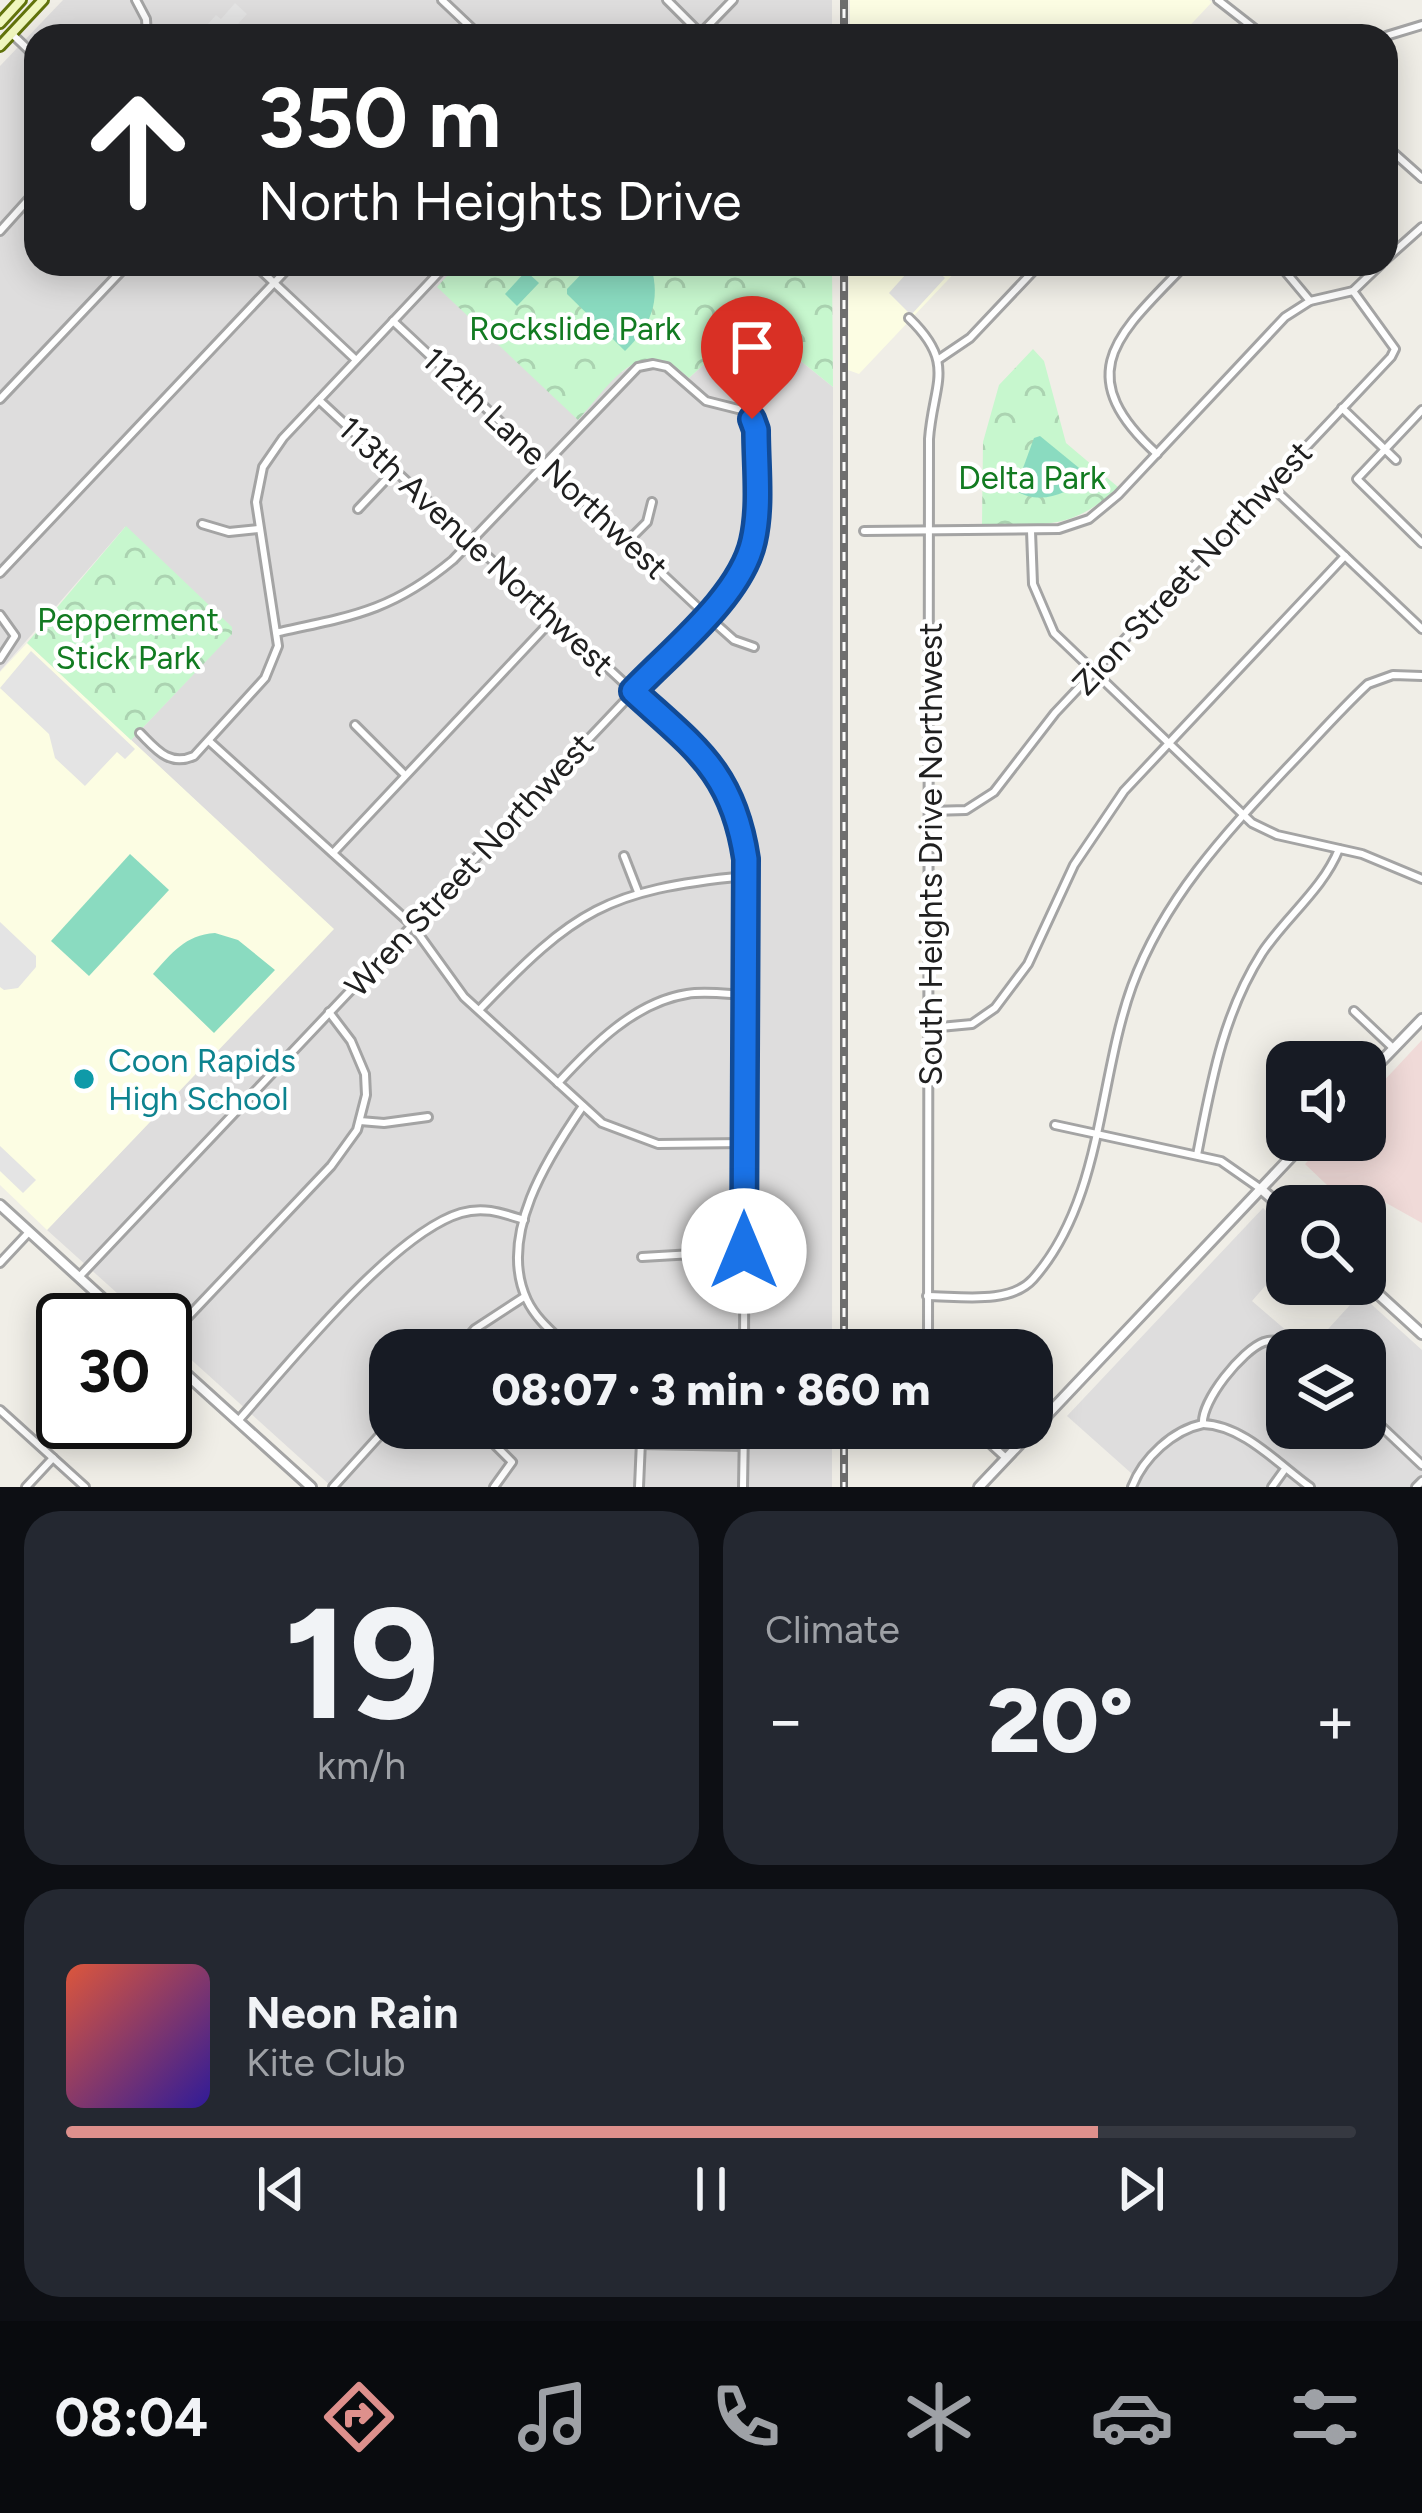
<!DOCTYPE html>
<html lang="en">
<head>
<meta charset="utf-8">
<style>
	:root { --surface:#171b24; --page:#242831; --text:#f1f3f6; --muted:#9ea1a6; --line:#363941; --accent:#de908c }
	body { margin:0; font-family:Figtree,sans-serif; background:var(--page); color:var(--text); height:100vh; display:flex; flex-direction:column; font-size:45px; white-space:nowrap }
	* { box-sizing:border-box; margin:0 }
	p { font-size:39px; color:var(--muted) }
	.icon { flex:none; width:66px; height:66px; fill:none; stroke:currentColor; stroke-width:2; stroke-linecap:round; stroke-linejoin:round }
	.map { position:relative; height:1487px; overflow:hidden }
	.sheet { display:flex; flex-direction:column; gap:24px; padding:24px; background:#0d0f14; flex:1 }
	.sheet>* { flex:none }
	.top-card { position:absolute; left:24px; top:24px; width:1374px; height:252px; border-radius:36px; box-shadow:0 6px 30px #0003; background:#202124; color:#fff; overflow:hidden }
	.controls { position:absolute; left:1266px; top:1041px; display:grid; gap:24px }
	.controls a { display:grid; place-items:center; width:120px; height:120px; border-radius:24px; background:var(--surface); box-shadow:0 6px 30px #0003; font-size:60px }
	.speed { position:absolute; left:36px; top:1293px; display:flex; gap:24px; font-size:60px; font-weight:700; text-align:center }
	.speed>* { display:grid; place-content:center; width:156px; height:156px; border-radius:50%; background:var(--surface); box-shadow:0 6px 30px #0003; line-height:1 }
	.speed .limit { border:6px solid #111; border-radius:18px; background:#fff; color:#111 }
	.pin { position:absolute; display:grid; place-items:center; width:102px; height:102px; color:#fff; margin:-123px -51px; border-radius:50% 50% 50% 0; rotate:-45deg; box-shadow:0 0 12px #0007 }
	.pin .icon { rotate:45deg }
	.me { position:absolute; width:132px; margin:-66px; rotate:0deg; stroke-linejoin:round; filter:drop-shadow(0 0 9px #0008) }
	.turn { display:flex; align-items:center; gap:42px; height:252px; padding:0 36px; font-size:54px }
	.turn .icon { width:156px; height:156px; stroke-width:2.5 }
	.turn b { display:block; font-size:84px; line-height:102px }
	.big { font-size:90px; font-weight:800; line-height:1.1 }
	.sheet .card { flex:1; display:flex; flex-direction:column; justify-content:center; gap:18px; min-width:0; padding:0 42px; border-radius:36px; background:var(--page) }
	.sheet .dial { align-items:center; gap:0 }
	.dial b { font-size:156px; line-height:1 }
	.song { display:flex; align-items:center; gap:36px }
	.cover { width:144px; height:144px; border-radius:18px; background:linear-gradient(135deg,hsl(10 70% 55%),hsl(250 70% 35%)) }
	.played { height:12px; border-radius:6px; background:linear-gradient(90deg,var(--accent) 80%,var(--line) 80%) }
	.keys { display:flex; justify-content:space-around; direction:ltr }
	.heat { display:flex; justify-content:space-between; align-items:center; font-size:66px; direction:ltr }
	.sheet .tiles { flex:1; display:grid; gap:24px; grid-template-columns:1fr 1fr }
	.card:last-child { grid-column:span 2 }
	.trip { position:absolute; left:369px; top:1329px; width:684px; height:120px; border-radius:36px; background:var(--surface); box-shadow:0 6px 30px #0003; font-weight:800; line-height:120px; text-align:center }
	.dock { display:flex; height:192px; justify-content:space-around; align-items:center; background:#090b0e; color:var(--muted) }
	.dock .icon { width:84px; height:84px }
	.dock .on { color:var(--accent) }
	.dock b { font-size:54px; color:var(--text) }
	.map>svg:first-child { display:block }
	.residential { fill:#dedddd; fill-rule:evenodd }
	.commercial { fill:#f0dad8 }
	.education { fill:#fcfde3 }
	.park { fill:url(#park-crowns) }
	.pitch { fill:#8adbc0 }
	.parking { fill:#e4e4e4 }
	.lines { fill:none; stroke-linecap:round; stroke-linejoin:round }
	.minor-casing { stroke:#a4a4a4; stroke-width:12 }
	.tertiary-casing { stroke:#a4a4a4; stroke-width:14 }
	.secondary-casing { stroke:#61730b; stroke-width:14 }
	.minor { stroke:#fff; stroke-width:6 }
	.tertiary { stroke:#fff; stroke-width:8 }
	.secondary { stroke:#f0f7bf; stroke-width:8 }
	.rail-casing { stroke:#6e6e6e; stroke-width:8 }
	.rail { stroke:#fff; stroke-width:3; stroke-dasharray:9; stroke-linecap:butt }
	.route-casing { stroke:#114b97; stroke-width:30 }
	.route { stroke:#1a73e8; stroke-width:21 }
	.culture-dot { fill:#0f9aa8; stroke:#fff; stroke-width:4.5 }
	.labels { text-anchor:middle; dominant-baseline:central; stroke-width:9; stroke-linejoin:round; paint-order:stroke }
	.park-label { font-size:33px; fill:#127b21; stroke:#fff }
	.street-label { font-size:33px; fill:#202020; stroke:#fff }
	.culture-label { font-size:33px; fill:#0d838f; stroke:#fff; text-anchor:start }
</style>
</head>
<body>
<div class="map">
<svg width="1422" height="1487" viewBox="0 0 1422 1487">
	<defs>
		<pattern id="park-crowns" width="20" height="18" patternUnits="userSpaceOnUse" patternTransform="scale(3)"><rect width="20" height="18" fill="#c7f7ce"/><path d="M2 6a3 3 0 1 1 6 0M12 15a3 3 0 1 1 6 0" fill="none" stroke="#abd3b1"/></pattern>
	</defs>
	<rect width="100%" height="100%" fill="#f0eee7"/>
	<g class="residential">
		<path d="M63,0H832V36H36V264H459L622,372L638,360L656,358L672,363L689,378L751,321L833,387L832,1350H390V1428H832V1487H332L165,1336V1320H147L47,1230L333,929L131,740L232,633L125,527L0,671V66Z"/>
		<path d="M1263,1208L1287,1230V1261L1252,1301L1309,1350L1360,1294L1422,1350V1487H1138L1140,1481L1067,1416ZM1287,1350H1365V1428H1287Z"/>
	</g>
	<path class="commercial" d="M1422,1040V1223L1372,1195L1361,1206H1349L1305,1164L1328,1140H1365V1101Z"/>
	<g class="education">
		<path d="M850,0H1209L1212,2L1180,36H850Z"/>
		<path d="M849,264H963L859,374L848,370Z"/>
		<path d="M27,643L334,929L47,1230L0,1185V672Z"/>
	</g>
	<g class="park">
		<path d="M458,264H832L833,387L751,321L689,378C637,333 613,382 578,420L437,287Z"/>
		<path d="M1033,349L1044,361L1066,443L1118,487C1073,531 1041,525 982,524L983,442L999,385Z"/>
		<path d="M126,526L232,627V634L131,740L27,643Z"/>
	</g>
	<g class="pitch">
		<path d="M591,264L651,266C661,301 651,326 625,351L567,294V289Z"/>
		<path d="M526,271L539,283L517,306L505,294Z"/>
		<path d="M1040,436L1084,472L1085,477C1067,496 1037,505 1015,490L1034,438Z"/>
		<path d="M130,854L169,890L89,976L51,941Z"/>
		<path d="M215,933L238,940L275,970L214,1033L153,974C172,953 185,935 215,933Z"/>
	</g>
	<g class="parking">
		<path d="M235,3L247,14L230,33L225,29L219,36H197L216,15L221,19Z"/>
		<path d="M915,264H930L945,278L911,315L889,293Z"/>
		<path d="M31,651L135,749L125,759L117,752L85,786L55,758L49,734L0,688Z"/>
		<path d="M0,922L36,956V967L18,988L4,990L0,987Z"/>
		<path d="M0,1146L36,1180L23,1193L0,1171Z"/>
	</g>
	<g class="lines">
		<defs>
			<g id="minor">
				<path d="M136,0L146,19L147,36"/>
				<path d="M442,0L480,36"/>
				<path d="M667,0L703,36"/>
				<path d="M1218,0L1264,36"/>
				<path d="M701,33L733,0"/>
				<path d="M12,34L36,57"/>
				<path d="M1386,36L1422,25"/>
				<path d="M1386,146L1422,178"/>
				<path d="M0,231L36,191"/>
				<path d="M1386,259L1422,227"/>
				<path d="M254,264L356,360"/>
				<path d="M1279,264L1310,301"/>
				<path d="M909,318C957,364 933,383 929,439L928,1350"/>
				<path d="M393,321L706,615L734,640L754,647"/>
				<path d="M939,359L970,338L1040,264"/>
				<path d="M0,399L128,264"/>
				<path d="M319,400L703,756C729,787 740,818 746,859L744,1350"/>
				<path d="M1342,408L1396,460"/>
				<path d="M1422,410L1357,479L1422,543"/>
				<path d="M1157,454C1067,372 1121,332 1186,264"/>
				<path d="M1270,485L1422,629"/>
				<path d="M358,509L394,471"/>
				<path d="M202,524L229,532L258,529"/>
				<path d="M864,531L1059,529L1089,519L1118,495L1285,317L1310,301L1353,291L1381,264"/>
				<path d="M1031,531L1033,584L1054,633L1252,823L1277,835L1362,854L1422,879"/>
				<path d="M627,542L647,522L652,502"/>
				<path d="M0,573L292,264"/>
				<path d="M0,615L15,636L0,659"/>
				<path d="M355,725L405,775"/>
				<path d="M140,733C156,749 169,767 194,756L265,678L278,646L256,502L263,467L283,438L447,264"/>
				<path d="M209,741L412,925L464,997L602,1123L658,1144L744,1143"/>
				<path d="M930,811L966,810L994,792L1055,713L1391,357L1395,349L1353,291"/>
				<path d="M333,853L552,620"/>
				<path d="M624,856L638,892"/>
				<path d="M480,1009C575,910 606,890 745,876"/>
				<path d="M1354,1011L1393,1048"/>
				<path d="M929,1028L972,1024L995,1008L1028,964L1074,865L1124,791L1345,556"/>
				<path d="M558,1083C592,1046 635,1002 687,994C705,991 726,994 744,995"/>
				<path d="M360,1121L384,1123L428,1117"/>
				<path d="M1055,1125L1221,1161L1261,1189"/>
				<path d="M1197,1155C1211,1084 1222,1016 1262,953C1286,917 1323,889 1339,849"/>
				<path d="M642,1257L744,1251"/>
				<path d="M0,1263L29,1232"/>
				<path d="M79,1277L728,592C760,543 763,481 755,424L746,411L706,401L667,367L653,364L638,367L453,560C393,610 354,616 279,632"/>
				<path d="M927,1296C959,1296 1010,1305 1033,1279C1103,1200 1098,1080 1132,986C1164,899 1224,835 1285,770C1313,741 1339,711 1368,684L1393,675L1422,676"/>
				<path d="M165,1341L331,1166L357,1130L366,1095L365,1074L351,1041L329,1012"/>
				<path d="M457,1350L475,1329L524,1297"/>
				<path d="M571,1350C555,1334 537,1321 527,1300C497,1236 548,1157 583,1106"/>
				<path d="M0,1410L85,1487"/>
				<path d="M1365,1411L1422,1465"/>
				<path d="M238,1421C287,1366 393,1233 461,1213C484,1206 502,1213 524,1220"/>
				<path d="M1203,1424C1243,1425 1279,1465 1310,1487"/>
				<path d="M478,1428L512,1462L494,1487"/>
				<path d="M636,1428L641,1441L639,1487"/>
				<path d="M973,1428L1006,1458"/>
				<path d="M641,1444L744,1446"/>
				<path d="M26,1487L53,1458"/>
				<path d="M333,1487L390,1424"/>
				<path d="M743,1487L744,1428"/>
				<path d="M1132,1487C1143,1458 1173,1430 1203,1424C1201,1401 1242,1350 1264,1342C1277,1338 1290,1343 1301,1350"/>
				<path d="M1272,1487L1285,1469"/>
				<path d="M1416,1487L1422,1481"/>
			</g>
			<g id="tertiary">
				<path d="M1365,1078L1422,1019"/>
				<path d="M1261,1189L1287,1212"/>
				<path d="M0,1205L126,1320"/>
				<path d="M1365,1282L1422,1334"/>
				<path d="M165,1355L311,1487"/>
				<path d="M979,1487L1307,1140"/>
			</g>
			<g id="secondary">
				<path d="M0,23L21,0"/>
				<path d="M0,46L43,0"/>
			</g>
		</defs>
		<use href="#minor" class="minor-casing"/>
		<use href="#tertiary" class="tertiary-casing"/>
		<use href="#secondary" class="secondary-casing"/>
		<use href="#minor" class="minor"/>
		<use href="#tertiary" class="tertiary"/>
		<use href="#secondary" class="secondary"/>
		<defs>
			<g id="rail">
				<path d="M844,36V0"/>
				<path d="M844,264V1350"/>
				<path d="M844,1428V1487"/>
			</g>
		</defs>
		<use href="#rail" class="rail-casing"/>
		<use href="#rail" class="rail"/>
	</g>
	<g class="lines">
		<defs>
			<path id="route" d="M744,1251L746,859C733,771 694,747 633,691C671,651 741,596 753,541C761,506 756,466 756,430L752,419"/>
		</defs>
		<use href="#route" class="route-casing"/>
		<use href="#route" class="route"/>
	</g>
	<circle class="culture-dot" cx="84" cy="1079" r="12"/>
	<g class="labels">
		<g class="park-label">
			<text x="575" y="328">Rockslide Park</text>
			<text x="1032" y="477">Delta Park</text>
			<text x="128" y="619">Pepperment<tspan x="128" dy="38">Stick Park</tspan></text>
		</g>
		<g class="street-label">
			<text transform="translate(545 463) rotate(43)">112th Lane Northwest</text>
			<text transform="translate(476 546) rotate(43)">113th Avenue Northwest</text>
			<text transform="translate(1192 568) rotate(-47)">Zion Street Northwest</text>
			<text transform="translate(930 854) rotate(-90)">South Heights Drive Northwest</text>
			<text transform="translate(469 865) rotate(-47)">Wren Street Northwest</text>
		</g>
		<g class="culture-label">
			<text x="108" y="1060">Coon Rapids<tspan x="108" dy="38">High School</tspan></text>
		</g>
	</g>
</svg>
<div class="controls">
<a><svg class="icon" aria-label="sound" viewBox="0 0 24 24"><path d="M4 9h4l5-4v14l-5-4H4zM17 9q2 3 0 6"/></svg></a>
<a><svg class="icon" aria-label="search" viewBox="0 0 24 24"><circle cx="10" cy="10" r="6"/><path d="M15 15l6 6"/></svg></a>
<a><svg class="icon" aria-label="layers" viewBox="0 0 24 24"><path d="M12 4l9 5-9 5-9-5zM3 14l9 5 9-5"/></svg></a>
</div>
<div class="speed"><div class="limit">30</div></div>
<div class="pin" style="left:752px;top:419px;background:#d93025"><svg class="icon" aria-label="arrive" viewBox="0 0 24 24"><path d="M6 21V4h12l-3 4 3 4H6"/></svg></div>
<svg class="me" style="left:744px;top:1251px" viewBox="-20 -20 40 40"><circle r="19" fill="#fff"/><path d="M0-13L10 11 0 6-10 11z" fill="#1a73e8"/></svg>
<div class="trip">08:07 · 3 min · 860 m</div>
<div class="top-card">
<div class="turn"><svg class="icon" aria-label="ahead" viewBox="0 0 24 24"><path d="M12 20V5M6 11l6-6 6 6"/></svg><div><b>350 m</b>North Heights Drive</div></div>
</div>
</div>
<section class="sheet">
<div class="tiles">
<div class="card dial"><b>19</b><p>km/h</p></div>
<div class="card"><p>Climate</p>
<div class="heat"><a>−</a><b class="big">20°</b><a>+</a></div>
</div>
<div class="card">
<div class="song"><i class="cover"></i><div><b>Neon Rain</b><p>Kite Club</p></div></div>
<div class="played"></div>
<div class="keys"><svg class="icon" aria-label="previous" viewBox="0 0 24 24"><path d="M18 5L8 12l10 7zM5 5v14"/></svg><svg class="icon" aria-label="pause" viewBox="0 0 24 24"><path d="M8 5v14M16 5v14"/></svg><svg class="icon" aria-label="next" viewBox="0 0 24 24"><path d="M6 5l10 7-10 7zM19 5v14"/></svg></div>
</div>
</div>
</section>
<nav class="dock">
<b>08:04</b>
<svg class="icon on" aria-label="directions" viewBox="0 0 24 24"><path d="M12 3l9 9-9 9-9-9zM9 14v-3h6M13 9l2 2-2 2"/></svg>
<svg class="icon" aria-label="music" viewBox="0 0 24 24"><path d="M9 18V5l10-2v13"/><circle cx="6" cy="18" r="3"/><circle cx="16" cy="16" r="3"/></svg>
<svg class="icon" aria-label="phone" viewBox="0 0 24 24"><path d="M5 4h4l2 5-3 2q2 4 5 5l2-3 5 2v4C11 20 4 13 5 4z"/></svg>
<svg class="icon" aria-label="climate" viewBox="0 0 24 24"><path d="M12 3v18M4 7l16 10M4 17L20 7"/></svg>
<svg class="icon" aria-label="car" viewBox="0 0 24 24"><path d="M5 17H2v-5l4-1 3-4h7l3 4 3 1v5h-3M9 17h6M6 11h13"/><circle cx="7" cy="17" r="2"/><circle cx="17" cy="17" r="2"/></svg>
<svg class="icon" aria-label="filters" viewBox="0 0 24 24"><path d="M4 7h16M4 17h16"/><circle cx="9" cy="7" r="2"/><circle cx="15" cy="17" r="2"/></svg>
</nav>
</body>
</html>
